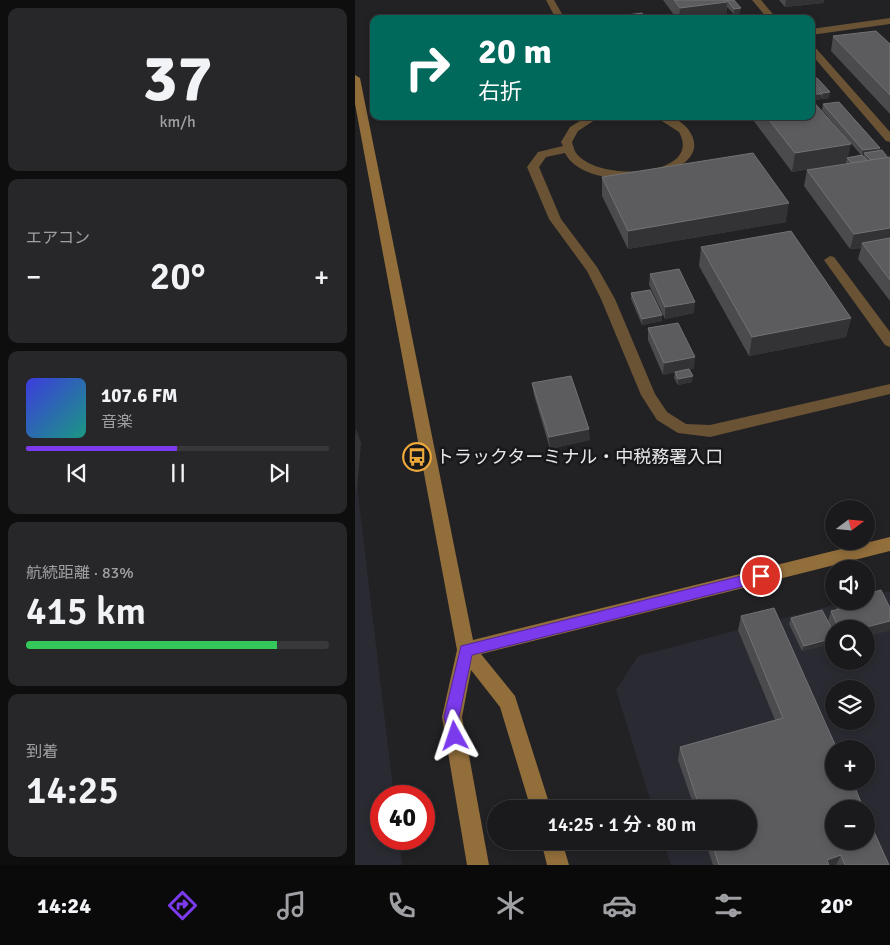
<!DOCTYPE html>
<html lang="ja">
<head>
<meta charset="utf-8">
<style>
	:root { --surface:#1a191b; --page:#272628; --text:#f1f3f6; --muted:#9fa0a3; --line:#38383a; --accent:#7c3aed }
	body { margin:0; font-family:Signika,"Noto Sans JP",sans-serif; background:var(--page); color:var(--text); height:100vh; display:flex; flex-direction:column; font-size:19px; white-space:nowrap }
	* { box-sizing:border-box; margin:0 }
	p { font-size:16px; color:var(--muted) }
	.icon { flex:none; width:28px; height:28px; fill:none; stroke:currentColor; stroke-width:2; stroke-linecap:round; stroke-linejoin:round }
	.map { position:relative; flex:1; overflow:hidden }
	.details { display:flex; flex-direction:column; gap:8px; padding:8px; background:#0e0e0f; width:355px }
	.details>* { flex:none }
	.hud { position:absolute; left:15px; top:15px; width:445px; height:105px; border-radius:10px; box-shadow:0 2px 8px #0003,0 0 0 1px var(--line); background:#00695c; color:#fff; overflow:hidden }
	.needle { width:32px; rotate:74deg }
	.controls { position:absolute; left:470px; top:500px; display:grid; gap:10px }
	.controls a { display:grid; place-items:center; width:50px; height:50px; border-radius:50%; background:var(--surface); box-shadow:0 2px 8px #0003,0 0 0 1px var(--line); font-size:25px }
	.speed { position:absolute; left:15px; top:785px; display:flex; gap:10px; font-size:25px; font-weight:700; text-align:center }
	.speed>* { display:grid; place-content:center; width:65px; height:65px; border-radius:50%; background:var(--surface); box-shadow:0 2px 8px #0003,0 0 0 1px var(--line); line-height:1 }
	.speed .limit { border:8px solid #d22; background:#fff; color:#111 }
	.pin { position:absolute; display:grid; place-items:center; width:42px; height:42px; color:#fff; margin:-21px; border:2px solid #fff; border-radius:50%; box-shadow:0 1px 5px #0007 }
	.me { position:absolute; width:55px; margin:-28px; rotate:355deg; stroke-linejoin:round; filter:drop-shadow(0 0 4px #0008) }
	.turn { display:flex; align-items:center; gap:18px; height:105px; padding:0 25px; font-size:22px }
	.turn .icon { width:65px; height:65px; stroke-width:2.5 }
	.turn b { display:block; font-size:35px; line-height:42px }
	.big { font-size:38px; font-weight:600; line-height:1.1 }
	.details .tile { flex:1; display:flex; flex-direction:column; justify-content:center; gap:8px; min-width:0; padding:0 18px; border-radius:10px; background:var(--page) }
	.details .dial { align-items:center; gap:0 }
	.dial b { font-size:65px; line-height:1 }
	.song { display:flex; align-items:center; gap:15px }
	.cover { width:60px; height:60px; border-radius:8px; background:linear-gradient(135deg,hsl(240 70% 55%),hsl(170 70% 35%)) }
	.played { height:5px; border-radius:2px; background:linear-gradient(90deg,var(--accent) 50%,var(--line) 50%) }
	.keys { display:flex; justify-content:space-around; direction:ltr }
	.heat { display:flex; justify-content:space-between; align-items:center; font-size:28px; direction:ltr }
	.charge { height:8px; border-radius:4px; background:linear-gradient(90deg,#34c759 83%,var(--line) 0) }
	.trip { position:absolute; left:132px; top:800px; width:270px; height:50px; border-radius:25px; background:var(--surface); box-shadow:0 2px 8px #0003,0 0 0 1px var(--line); font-weight:600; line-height:50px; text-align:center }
	.tab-bar { display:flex; height:80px; justify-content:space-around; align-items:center; background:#0a0a0b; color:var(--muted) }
	.tab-bar .icon { width:35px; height:35px }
	.tab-bar .on { color:var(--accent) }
	.tab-bar b { font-size:22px; color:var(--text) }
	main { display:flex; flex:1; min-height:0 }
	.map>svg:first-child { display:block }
	.built { fill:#2a2a32; fill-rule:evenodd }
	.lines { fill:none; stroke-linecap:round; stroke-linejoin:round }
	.lane { fill:#695334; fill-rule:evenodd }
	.secondary { fill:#926e3b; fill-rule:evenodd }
	.wall { fill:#4b4b4e }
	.shaded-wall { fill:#333336 }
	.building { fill:#5c5c5f; stroke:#727274 }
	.route { fill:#7c3aed; stroke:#51269a }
	.labels { text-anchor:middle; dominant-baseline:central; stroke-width:5; stroke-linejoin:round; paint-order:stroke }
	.poi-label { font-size:18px; fill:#e8e8ea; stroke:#18181b; text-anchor:start }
</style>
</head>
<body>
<main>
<section class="details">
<div class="tile dial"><b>37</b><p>km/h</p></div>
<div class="tile"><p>エアコン</p>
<div class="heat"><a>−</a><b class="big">20°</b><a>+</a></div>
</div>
<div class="tile">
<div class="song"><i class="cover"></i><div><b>107.6 FM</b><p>音楽</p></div></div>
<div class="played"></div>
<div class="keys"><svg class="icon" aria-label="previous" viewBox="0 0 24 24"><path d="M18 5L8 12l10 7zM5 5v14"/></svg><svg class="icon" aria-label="pause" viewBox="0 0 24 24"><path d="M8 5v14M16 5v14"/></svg><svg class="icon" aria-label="next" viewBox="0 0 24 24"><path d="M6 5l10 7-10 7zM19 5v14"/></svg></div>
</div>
<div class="tile"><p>航続距離 · 83%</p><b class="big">415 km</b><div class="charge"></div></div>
<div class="tile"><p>到着</p><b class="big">14:25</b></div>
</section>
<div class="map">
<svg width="535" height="865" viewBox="0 0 535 865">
	<rect width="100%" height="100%" fill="#222124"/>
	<g class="built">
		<path d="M0,469L39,796H26V839H44L47,865H0Z"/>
		<path d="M535,591V865H316L308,841H394V809H298L261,690L283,656L494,601H511V597ZM479,629H511V661H479ZM479,689H511V721H479ZM479,749H511V781H479ZM479,809H511V841H479Z"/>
	</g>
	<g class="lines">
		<g class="lane">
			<path d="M191,0H199L210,19H201Z"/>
			<path d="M397,0H406L422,19H413Z"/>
			<path d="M535,18V24L456,35V29Z"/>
			<path d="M456,45L459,46L535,132V142L531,141L456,54Z"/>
			<path d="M233,116H246L223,131L217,142C218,145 219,150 221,153C243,183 349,177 324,132L299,116C313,116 324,118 333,129C370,178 233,199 210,153L191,157L184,167L206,219L242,267L260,299L300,394L312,412L331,424L355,425L535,384V394L355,437L323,433L302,420L286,395L246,299L232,271L194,219L172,167L183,152L208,146L206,142L215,127Z"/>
			<path d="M475,256L479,257L535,332V347L530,345L469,260Z"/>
		</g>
		<g class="secondary">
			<path d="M0,75L5,78L118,640L535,537V551L126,654L160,696L196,809H176L145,707L116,670L107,717L134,865H112L87,717L102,650L0,104Z"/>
			<path d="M186,841H207L214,865H192Z"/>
		</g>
	</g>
	<g class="wall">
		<path d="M308,0H379L385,13L379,14L372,7L371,16L349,19H322Z"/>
		<path d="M424,0H469L468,3L430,7Z"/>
		<path d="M478,36L535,44V114L476,51Z"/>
		<path d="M456,79L474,98L467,99L466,97V99L459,100L456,96Z"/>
		<path d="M468,104L525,148L524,151L533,158L535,157V301L503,259L506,248L495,249L449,186L452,170L491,164V163L437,172L395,116H456L493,157L506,155L467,110Z"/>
		<path d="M247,177L431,222L273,249L247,196Z"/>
		<path d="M346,247L496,318L491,337L394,356L344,266Z"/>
		<path d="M295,274L339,313L310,319L294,285Z"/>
		<path d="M276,293L307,315V321L287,325L276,299Z"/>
		<path d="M293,328L339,369H335L337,382L323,385L319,378L320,372L308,375L293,340Z"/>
		<path d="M177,383L235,440L195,449L179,395Z"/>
		<path d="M484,601H511L535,608V630L511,636V629H479V643L447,651L434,624L436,618L473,621L476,611L481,610Z"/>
		<path d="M386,616L534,865H358L350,841H394V809H340L323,760L325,747L420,720L383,630Z"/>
	</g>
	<g class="shaded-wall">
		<path d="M431,0H469L468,3L430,7Z"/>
		<path d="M372,2L371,16L349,19H324L325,8Z"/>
		<path d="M386,8L385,13L379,14V9Z"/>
		<path d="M289,16V19H274V18Z"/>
		<path d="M475,92L474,98L467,99L468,93Z"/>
		<path d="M460,94H467L466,99L459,100Z"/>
		<path d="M496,144L493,158H492L491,163L437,172L440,153Z"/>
		<path d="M525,148L523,154L509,153V156H507L508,150Z"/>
		<path d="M434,203L431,222L273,249V231Z"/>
		<path d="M535,228V242L507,243L506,248L495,249L499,234Z"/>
		<path d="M340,302L339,313L310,319V307Z"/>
		<path d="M307,315V321L287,325V319Z"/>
		<path d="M496,318L491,337L394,356L397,337Z"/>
		<path d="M340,357L339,369L308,375L309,363Z"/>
		<path d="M338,376L337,382L323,385V379Z"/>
		<path d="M1,428L6,443L2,492L0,488V439Z"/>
		<path d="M234,429L235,440L195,449L194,437Z"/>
		<path d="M535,621V630L511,636V629H504Z"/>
		<path d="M479,638V643L447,651L449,646Z"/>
		<path d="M486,855L481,865H469L472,860Z"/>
	</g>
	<g class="building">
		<path d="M319,0H371L372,2L325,8Z"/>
		<path d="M372,0H379L386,8L379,9Z"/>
		<path d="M287,13L289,16L274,18L272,15Z"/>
		<path d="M521,31L535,44V95L478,36Z"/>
		<path d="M462,78L475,92L468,93L456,79Z"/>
		<path d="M456,82L467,94H460L456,90Z"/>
		<path d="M456,99L496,144L440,153L411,116H456Z"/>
		<path d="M484,102L525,148L508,150L468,104Z"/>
		<path d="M527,150L533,158L516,160L509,153Z"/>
		<path d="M398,153L434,203L273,231L247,177Z"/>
		<path d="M507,155L513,161L497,163L492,158Z"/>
		<path d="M535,157V228L499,234L452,170Z"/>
		<path d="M436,231L496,318L397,337L346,247Z"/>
		<path d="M535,238V280L507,243Z"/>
		<path d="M324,269L340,302L310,307L295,274Z"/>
		<path d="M295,290L307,315L287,319L276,293Z"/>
		<path d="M323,323L340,357L309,363L293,328Z"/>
		<path d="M334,369L338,376L323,379L320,372Z"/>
		<path d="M216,376L234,429L194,437L177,383Z"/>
		<path d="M526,590L535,608V621L504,629H484L476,611L489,608L485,601H511V594Z"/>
		<path d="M419,608L482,749H479V781H497L509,809H479V841H511V814L534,865H490L486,855L472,860L474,865H364L356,841H394V809H345L325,747L428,718L386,616Z"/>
		<path d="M467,610L479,633V638L449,646L436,618Z"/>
	</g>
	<path class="route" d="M406,571L411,572L412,576L411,580L406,582L117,655L104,717L107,736L105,741L100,743L95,741L89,717L106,646Z"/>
	<defs>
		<symbol id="bus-ring" viewBox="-11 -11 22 22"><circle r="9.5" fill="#18181b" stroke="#eda83b" stroke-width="1.5"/><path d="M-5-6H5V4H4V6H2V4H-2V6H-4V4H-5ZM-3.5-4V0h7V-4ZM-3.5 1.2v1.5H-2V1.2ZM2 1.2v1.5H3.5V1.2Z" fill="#eda83b"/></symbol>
	</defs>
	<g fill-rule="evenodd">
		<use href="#bus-ring" x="46" y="441" width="32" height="32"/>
	</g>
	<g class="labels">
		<g class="poi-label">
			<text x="81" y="457">トラックターミナル・中税務署入口</text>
		</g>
	</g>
</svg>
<div class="controls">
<a><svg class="needle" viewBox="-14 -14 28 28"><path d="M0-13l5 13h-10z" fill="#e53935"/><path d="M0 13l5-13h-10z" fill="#9fa0a3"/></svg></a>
<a><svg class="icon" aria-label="sound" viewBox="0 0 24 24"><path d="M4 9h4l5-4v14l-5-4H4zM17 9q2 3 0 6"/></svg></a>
<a><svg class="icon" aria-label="search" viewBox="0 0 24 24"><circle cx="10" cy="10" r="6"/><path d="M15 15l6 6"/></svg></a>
<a><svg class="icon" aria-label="layers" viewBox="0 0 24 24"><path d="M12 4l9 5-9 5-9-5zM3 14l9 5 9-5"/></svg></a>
<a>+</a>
<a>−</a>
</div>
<div class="speed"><div class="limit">40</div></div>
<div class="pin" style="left:406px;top:576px;background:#d93025"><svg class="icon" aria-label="arrive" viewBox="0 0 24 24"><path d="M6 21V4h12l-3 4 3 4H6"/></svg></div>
<svg class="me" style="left:100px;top:736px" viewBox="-20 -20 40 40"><path d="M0-17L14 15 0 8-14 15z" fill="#7c3aed" stroke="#fff" stroke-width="4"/></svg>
<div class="trip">14:25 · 1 分 · 80 m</div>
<div class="hud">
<div class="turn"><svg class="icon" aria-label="right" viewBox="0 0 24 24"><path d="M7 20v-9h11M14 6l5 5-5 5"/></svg><div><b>20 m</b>右折</div></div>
</div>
</div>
</main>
<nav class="tab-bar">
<b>14:24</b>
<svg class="icon on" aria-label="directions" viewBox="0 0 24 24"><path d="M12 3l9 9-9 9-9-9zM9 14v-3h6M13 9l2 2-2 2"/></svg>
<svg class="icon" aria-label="music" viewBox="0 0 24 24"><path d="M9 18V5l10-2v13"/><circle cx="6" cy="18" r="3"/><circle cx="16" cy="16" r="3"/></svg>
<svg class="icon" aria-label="phone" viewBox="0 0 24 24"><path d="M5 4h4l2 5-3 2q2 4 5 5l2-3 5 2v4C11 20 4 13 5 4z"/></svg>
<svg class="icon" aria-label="climate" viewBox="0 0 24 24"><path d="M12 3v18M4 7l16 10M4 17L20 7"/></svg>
<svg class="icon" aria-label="car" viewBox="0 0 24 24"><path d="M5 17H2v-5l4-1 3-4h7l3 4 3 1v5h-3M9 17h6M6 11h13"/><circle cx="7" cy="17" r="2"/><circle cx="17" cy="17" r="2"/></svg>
<svg class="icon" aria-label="filters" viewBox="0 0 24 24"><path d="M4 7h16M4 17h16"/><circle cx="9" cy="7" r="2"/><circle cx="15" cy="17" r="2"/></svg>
<b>20°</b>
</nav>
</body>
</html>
